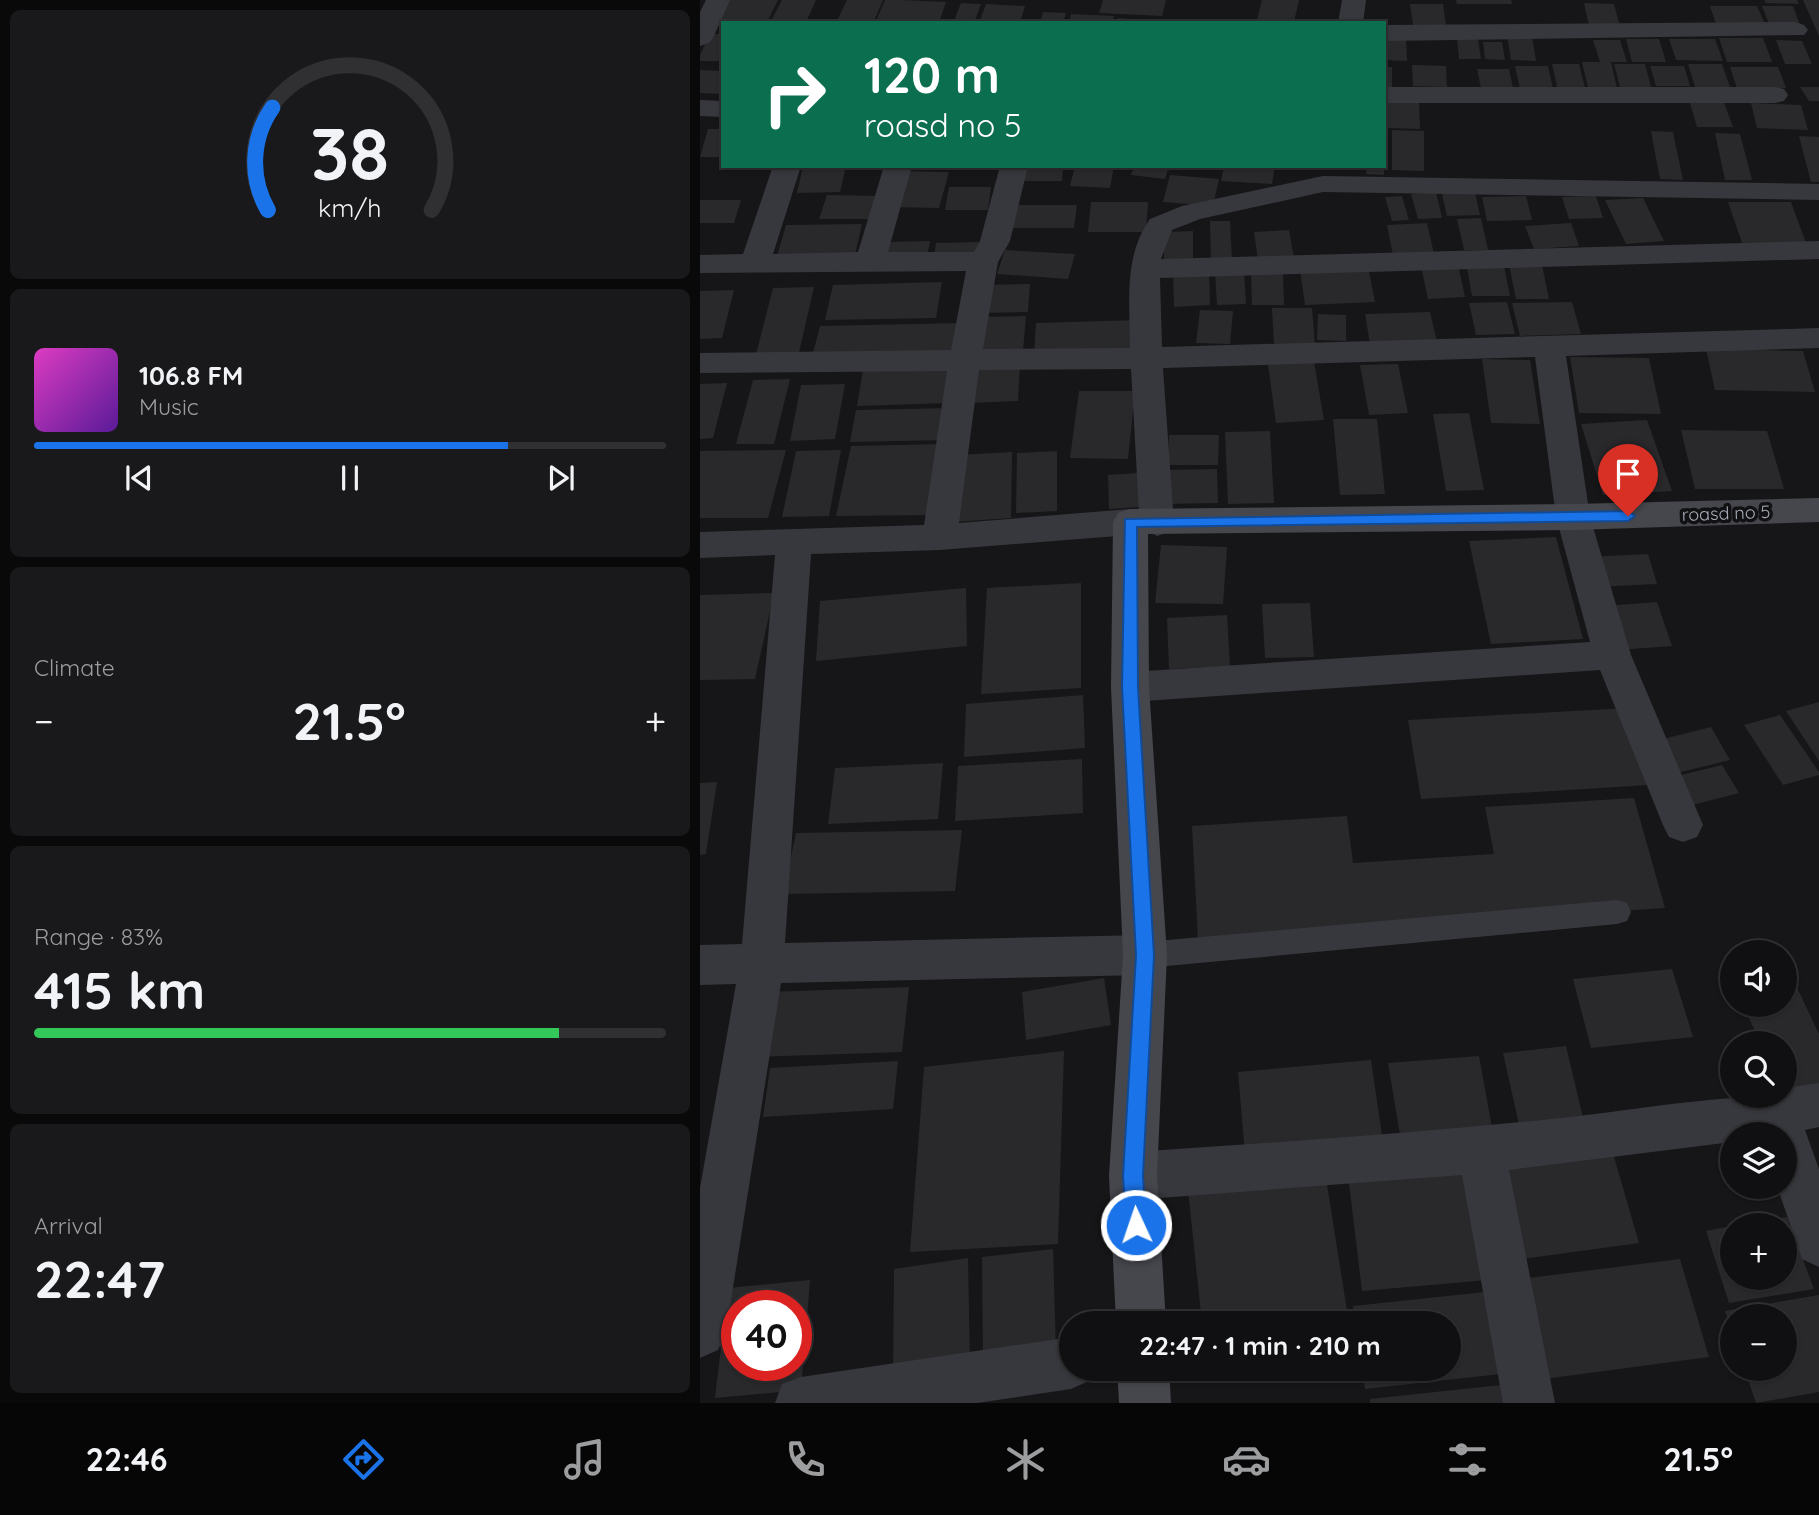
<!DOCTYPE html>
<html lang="en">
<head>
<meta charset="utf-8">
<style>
	:root { --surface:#101012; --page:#19191b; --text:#f1f3f6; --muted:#9c9d9f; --line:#303032; --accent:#1a73e8 }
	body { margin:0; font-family:Quicksand,sans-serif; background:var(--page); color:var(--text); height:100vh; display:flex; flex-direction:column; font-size:26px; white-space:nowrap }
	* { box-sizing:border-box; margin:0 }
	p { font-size:23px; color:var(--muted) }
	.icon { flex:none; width:38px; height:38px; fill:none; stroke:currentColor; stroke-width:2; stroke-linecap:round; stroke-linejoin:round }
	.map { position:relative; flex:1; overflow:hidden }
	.side { display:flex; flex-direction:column; gap:10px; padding:10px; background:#09090a; width:700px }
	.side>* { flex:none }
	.hud { position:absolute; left:21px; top:21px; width:665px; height:147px; border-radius:0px; box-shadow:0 2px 5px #0004,0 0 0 2px var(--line); background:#0b6e4f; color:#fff; overflow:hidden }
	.fabs { position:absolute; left:1020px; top:940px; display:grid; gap:14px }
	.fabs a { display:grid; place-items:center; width:77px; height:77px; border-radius:50%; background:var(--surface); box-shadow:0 2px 5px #0004,0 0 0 2px var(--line); font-size:35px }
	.speed { position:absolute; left:21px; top:1290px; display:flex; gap:14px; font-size:35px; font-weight:700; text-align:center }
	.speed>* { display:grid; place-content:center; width:91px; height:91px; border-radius:50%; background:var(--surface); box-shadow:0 2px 5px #0004,0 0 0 2px var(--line); line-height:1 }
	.speed .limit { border:10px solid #d22; background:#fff; color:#111 }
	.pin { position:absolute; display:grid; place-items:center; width:60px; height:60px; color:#fff; margin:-72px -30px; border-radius:50% 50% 50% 0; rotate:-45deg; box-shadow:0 0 7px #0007 }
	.pin .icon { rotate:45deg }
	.me { position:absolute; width:77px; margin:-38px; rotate:357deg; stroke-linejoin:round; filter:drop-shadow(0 0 5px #0008) }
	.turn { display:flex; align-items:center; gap:24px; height:147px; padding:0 28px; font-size:32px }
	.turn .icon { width:91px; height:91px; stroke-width:2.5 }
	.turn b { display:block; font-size:49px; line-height:60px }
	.big { font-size:52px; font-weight:800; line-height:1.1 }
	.side .tile { flex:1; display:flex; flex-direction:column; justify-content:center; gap:10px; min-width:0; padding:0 24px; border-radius:10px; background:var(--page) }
	.side .dial { align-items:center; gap:0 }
	.dial svg { height:182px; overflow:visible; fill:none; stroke:var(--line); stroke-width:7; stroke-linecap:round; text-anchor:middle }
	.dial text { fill:var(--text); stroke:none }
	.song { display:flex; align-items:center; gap:21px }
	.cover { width:84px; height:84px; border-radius:10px; background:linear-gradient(135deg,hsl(310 70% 55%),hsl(270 70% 35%)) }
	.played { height:7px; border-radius:4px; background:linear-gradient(90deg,var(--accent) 75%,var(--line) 75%) }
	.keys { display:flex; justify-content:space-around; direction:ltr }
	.heat { display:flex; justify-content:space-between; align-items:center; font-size:38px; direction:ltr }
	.charge { height:10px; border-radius:5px; background:linear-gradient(90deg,#34c759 83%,var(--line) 0) }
	.trip { position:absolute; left:359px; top:1311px; width:402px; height:70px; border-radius:35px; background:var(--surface); box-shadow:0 2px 5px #0004,0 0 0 2px var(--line); font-weight:800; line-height:70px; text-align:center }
	.tab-bar { display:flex; height:112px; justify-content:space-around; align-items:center; background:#060607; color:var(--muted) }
	.tab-bar .icon { width:49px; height:49px }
	.tab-bar .current { color:var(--accent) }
	.tab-bar b { font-size:32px; color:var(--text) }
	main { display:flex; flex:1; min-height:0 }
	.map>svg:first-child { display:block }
	.building { fill:#29292c; fill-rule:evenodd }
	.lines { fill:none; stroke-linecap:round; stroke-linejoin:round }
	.lane { fill:#37383d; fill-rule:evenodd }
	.street { fill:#37383d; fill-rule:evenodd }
	.secondary { fill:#45474d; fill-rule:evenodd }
	.route { fill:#1a73e8; stroke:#114b97; stroke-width:2 }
	.labels { text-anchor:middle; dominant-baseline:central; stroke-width:7; stroke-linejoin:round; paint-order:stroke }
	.street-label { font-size:18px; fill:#a8adb8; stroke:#111113 }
</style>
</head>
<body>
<main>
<section class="side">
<div class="tile dial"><svg viewBox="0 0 100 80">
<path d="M14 69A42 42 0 1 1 86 69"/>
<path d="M14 69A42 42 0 0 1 16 24" stroke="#1a73e8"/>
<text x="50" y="56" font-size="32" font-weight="700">38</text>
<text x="50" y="72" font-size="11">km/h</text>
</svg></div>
<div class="tile">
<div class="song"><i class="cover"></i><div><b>106.8 FM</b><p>Music</p></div></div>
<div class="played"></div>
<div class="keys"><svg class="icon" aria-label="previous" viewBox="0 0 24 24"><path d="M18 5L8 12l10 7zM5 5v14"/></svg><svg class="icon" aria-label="pause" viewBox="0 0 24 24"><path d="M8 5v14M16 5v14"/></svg><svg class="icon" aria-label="next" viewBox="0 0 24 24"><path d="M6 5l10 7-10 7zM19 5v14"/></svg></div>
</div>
<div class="tile"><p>Climate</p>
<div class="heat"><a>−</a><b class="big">21.5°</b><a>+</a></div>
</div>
<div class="tile"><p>Range · 83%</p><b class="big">415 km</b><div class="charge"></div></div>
<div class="tile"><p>Arrival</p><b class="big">22:47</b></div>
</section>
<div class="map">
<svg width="1119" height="1403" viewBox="0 0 1119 1403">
	<rect width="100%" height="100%" fill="#161618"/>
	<g class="building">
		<path d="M26,0H78L67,22L15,20Z"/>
		<path d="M82,0H116L107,20L72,19Z"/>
		<path d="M147,0H183L173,23H136Z"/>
		<path d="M185,0H201L246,2L239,23H175Z"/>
		<path d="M403,0H466L462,16L399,13Z"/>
		<path d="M562,0H599L594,22L557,20Z"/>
		<path d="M756,0H811L812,4H757Z"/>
		<path d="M1064,0H1097L1099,4L1066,3Z"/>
		<path d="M1103,0H1119V36Z"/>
		<path d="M261,3L281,4L274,23H253Z"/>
		<path d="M884,3L914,4L920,27L889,26Z"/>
		<path d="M286,4L325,6L320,23H279Z"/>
		<path d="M710,4H743L746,25H713Z"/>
		<path d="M1010,6H1057L1065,24H1016Z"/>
		<path d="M1062,6H1093L1100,25L1069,24Z"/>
		<path d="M343,12L366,13L363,23H340Z"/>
		<path d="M371,14L414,16L412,23H369Z"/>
		<path d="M418,18L458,21V23H416Z"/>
		<path d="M10,34H23V61H0V55Z"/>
		<path d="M807,35L832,36L836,61L811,60Z"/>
		<path d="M684,38H706L707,61L684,60Z"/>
		<path d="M1019,38H1063L1072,62H1027Z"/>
		<path d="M757,39H778L781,59H759Z"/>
		<path d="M926,39H959L966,62H932Z"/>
		<path d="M969,39H1015L1023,61L976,60Z"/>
		<path d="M893,40H920L927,62H911L917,88L888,87L882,62H900Z"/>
		<path d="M1076,40L1102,41L1112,64H1085Z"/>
		<path d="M783,42H802L805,60L785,59Z"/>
		<path d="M852,64H879L885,88L857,87Z"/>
		<path d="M914,64H945L951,87H920Z"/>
		<path d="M988,64H1022L1030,87H995Z"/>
		<path d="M712,65L746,66L747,87L713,86Z"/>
		<path d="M815,66H848L853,89H820Z"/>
		<path d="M950,66H984L990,86H956Z"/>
		<rect x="684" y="67" width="8" height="23"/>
		<path d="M1030,67H1078L1086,88H1037Z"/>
		<path d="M777,69H809L813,88H781Z"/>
		<path d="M0,70L23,71V94L0,93Z"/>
		<path d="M1100,87H1119V101H1109Z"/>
		<path d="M687,100L719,102L720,129L687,128Z"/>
		<path d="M989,100H1023L1033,127H997Z"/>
		<path d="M1051,103L1101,105L1108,130L1057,128Z"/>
		<path d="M8,129H23V157H0Z"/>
		<path d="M692,130L724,131V171L692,170Z"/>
		<path d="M951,131L973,132L983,180L960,179Z"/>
		<path d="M1015,133L1040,134L1052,180H1025Z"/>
		<path d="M1099,136L1119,137V182H1111Z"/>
		<path d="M103,166H146L140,192L97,193Z"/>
		<path d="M363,166L362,181H323L325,167Z"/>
		<path d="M375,166H414L410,188L370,186Z"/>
		<path d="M434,166H469L465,179L431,175Z"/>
		<path d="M524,166H575L572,184L521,181Z"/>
		<path d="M667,166H684V175L666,174Z"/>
		<path d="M200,171L249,172L239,208L189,207Z"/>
		<path d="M470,175L519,179L513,206L463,202Z"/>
		<path d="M249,187H291L288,210H245Z"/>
		<path d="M736,192L742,218L718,219L711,194Z"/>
		<path d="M775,193L780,215L747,216L742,194Z"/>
		<path d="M127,195L181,196L174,219H119Z"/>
		<path d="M702,196L709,220L692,221L685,197Z"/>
		<path d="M826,196L832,220L787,221L782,197Z"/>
		<path d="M896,196L903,218L869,219L862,197Z"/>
		<path d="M943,198L964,241L926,244L905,200Z"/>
		<path d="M0,200H41L34,223H0Z"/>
		<path d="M391,202H448L446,232H388Z"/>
		<path d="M1028,202H1091L1106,243H1042Z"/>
		<path d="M314,205H377L374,228H310Z"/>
		<path d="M781,218L788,250H764L757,219Z"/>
		<path d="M510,221H530L532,261L511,262Z"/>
		<path d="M727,223L734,254L693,256L687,225Z"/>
		<path d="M871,223L879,246L834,249L825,226Z"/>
		<path d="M162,224L155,255L77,256L86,225Z"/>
		<path d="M589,230L594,258L558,260L554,232Z"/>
		<path d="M493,231V264H464V232Z"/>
		<path d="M230,241L227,257H181L185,242Z"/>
		<path d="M280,242L278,257H234L236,243Z"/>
		<path d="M305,250L375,254L368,279L297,274Z"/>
		<path d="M803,261L810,296H772L766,262Z"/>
		<path d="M758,265L765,297L728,299L721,266Z"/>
		<path d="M809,265H842L849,299H816Z"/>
		<path d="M668,267L675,302L605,305L600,270Z"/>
		<path d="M544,271L546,304L517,305L515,272Z"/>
		<path d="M509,273L510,305L474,307L473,274Z"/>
		<path d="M551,274H583L584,305H552Z"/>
		<path d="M242,282L236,318L125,320L133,285Z"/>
		<path d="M330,284L328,312L279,313L282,285Z"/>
		<path d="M114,287L98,357L55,358L73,288Z"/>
		<path d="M34,290L22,338L0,339V291Z"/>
		<path d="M807,302L815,334L776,335L769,303Z"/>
		<path d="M872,302L881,334L820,336L812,303Z"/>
		<path d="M572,308H612L615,345H574Z"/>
		<path d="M500,310L533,311L530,344L496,343Z"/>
		<path d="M730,312L737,342L670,344L665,314Z"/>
		<path d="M618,314L646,315V341L617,340Z"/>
		<path d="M326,316L323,351L274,352L278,317Z"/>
		<path d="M439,320V352L334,355L336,323Z"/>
		<path d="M263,323L259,353L112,357L120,326Z"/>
		<path d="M1006,349L1103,351L1115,392L1015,390Z"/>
		<path d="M613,356L624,420L576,423L567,358Z"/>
		<path d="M870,357L949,358L961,414L879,413Z"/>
		<path d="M782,359L830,360L840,424L791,423Z"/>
		<path d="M320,364L318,401L270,403L273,366Z"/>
		<path d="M698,364L708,413L669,415L660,365Z"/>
		<path d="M255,367L250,403L157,406L163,370Z"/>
		<path d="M90,379L74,444H36L53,380Z"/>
		<path d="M27,383L13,438L0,439V384Z"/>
		<path d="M145,384L135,439L90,441L101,385Z"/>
		<path d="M379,391H435L428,459L370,458Z"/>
		<path d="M252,408L247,440L150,442L156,410Z"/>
		<path d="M769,413L784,490L746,491L733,414Z"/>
		<path d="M633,419H677L685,494L640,495Z"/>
		<path d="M947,420L972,491L903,495L881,424Z"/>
		<path d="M981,430L1067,431L1084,489H995Z"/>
		<path d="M570,431L574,503L528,504L525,432Z"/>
		<path d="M469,435H519L518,465H468Z"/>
		<path d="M243,444L233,515L136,516L151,446Z"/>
		<path d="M86,450L68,518H0V451Z"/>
		<path d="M141,450L129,516L82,517L96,451Z"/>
		<path d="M357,451V511L316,513L317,453Z"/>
		<path d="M312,452L311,518L253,522L257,455Z"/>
		<path d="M517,469L518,503L463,504L464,470Z"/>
		<path d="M438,473L440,507L409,509L408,475Z"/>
		<path d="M856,537L883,639L791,644L769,541Z"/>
		<path d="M461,545L527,547L523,604L455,603Z"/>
		<path d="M948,554L957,584L895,587L888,557Z"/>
		<path d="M381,583V688L281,694L287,588Z"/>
		<path d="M266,588L267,646L116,661L120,601Z"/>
		<path d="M74,593L55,679L0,680V595Z"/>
		<path d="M957,602L972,646L918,650L904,606Z"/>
		<path d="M610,603L614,657L565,658L562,604Z"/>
		<path d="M527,615L530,666L469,669L467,618Z"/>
		<path d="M383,695L385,748L264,757L266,704Z"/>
		<path d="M1119,702V761L1086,711Z"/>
		<path d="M927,708L949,785L721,799L708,720Z"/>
		<path d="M1080,715L1119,772V775L1083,785L1044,725Z"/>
		<path d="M1011,727L1030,760L973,774L955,741Z"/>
		<path d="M382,759L383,813L255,821L258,766Z"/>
		<path d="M243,763L238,819L128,824L135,768Z"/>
		<path d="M1022,765L1039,793L985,807L969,778Z"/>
		<path d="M17,782L6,854L0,855V783Z"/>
		<path d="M934,798L965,908L498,939L492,826L647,816L653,863L794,854L785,807Z"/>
		<path d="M262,830L255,891L83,894L96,833Z"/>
		<path d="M972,969L993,1037L891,1048L873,979Z"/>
		<path d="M404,978L411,1025L326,1040L322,992Z"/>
		<path d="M1093,979L1119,1034V1088L1085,1095V1043H1060L1043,1004H1085V981Z"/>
		<path d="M209,987L202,1052L56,1057L68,992Z"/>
		<path d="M866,1046L884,1122L820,1129L803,1053Z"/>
		<path d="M364,1051L358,1244L210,1252L224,1067Z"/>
		<path d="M779,1056L793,1133L701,1141L688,1063Z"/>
		<path d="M671,1060L683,1142L545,1155L538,1072Z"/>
		<path d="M198,1061L193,1109L63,1117L70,1068Z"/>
		<path d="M912,1150L939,1243L823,1259L800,1164Z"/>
		<path d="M768,1165L788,1280L662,1291L648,1175Z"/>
		<path d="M625,1172L649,1323H502L488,1190Z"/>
		<path d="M1087,1217L1114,1289L1029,1303L1006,1231L1032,1226V1278H1085V1225L1049,1224Z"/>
		<path d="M353,1249L356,1353L283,1362L282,1257Z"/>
		<path d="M268,1258L270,1364L193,1376L194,1269Z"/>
		<path d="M980,1259L1009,1357L844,1379L821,1279Z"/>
		<path d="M110,1280L101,1390L15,1398L28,1288ZM37,1306H96V1365H37Z"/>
		<path d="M785,1292L801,1374L665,1389L662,1368H749V1323H656L653,1306Z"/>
		<path d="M1119,1295V1392L1056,1403L1044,1368H1085V1316H1032V1332L1025,1311Z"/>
		<path d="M810,1384L814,1403H670V1399Z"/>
	</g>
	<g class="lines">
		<path class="lane" d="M917,900L927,903L931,912L927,921L917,924L445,968L435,964L431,955L435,946L445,942Z"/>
		<g class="street">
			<path d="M6,0H30L13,38L9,43L0,46V12Z"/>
			<path d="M642,0H666L663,23H638Z"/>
			<path d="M1095,22L1104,25L1108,30L1104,35L684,41V25Z"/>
			<path d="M684,87H1075L1084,89L1088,95L1084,101L1075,103H684Z"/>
			<path d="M0,100L23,101V117L0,116Z"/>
			<path d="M73,166H101L73,254L158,252L184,166H212L188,252H274L280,241L300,166H328L310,241L298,262L283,349L430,348C430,303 423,257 450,219L482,206L623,176L1119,184V200L623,192L500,219L472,230L461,259L1119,241V259L460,278L462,347L1119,328V348L866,356L890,517L931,655L1003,825L997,837L983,842L969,837L963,825L900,670L430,702L416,698L411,687L416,676L430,672L890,642L856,517L835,357L463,368L474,523L469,532L457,536L443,529L430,535L240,550L111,554L85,943L445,935L460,941L467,955L460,969L445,975L81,983L26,1332L18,1350L0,1358V1188L36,984L0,985V945L42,944L75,555L0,558V532L224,525L247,371L0,373V353L251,350L266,271L0,273V255L43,254ZM431,369L439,512L430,509L259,523L279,370Z"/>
			<path d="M1119,1083V1127L1105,1130L1119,1169V1267L1102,1259L1077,1186H1085V1134H1032V1142L809,1170L855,1403H803L762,1175L433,1200L416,1193L409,1176L416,1159L433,1152C573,1143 713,1133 852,1119C930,1111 1007,1096 1085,1096V1088Z"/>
			<path d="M371,1337V1368H395L389,1381L371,1389L277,1403H75L82,1384L101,1377Z"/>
		</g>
		<g class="secondary">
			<path d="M1119,498V522L873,530L448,534L449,687L467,955L457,1176L466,1323H416L409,1176L423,955L411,687L413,522L418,513L430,509L873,504Z"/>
			<path d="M417,1368H469L471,1403H419Z"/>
		</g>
	</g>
	<path class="route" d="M928,511L935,516L928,521L437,527L438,687L454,955L443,1176L446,1225L443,1232L436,1235L429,1232L426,1225L423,1176L436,955L422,687L425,519Z"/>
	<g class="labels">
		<g class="street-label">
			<text transform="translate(1026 513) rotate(-2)">roasd no 5</text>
		</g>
	</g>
</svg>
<div class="fabs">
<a><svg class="icon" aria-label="sound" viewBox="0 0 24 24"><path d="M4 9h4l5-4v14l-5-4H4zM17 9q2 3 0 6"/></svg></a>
<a><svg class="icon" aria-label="search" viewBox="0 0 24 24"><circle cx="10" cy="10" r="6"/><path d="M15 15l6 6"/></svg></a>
<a><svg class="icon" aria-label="layers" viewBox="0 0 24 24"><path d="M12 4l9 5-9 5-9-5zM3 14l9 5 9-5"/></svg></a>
<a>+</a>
<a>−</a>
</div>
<div class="speed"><div class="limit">40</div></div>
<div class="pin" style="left:928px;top:516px;background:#d93025"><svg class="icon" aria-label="arrive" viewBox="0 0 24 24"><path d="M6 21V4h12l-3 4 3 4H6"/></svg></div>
<svg class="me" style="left:436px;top:1225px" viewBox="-20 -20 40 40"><circle r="17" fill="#1a73e8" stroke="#fff" stroke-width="3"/><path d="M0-11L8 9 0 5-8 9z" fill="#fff"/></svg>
<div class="trip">22:47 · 1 min · 210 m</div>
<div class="hud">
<div class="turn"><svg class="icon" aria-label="right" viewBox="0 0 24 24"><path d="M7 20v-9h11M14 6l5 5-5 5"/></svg><div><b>120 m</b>roasd no 5</div></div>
</div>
</div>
</main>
<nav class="tab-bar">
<b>22:46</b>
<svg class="icon current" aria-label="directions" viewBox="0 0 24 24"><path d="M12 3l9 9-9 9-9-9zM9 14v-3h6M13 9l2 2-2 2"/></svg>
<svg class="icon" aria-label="music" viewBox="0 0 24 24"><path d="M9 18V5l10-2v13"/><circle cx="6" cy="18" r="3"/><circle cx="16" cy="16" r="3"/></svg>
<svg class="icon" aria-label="phone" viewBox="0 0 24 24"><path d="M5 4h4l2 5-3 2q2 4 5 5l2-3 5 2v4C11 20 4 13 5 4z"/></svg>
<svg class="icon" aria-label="climate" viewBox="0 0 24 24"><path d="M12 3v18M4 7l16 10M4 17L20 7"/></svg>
<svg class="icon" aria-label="car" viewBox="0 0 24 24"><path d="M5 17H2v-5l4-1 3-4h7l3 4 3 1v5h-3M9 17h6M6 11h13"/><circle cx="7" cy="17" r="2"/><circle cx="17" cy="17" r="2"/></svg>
<svg class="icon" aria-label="filters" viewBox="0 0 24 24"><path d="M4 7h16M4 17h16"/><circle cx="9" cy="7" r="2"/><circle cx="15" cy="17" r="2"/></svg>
<b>21.5°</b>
</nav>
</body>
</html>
